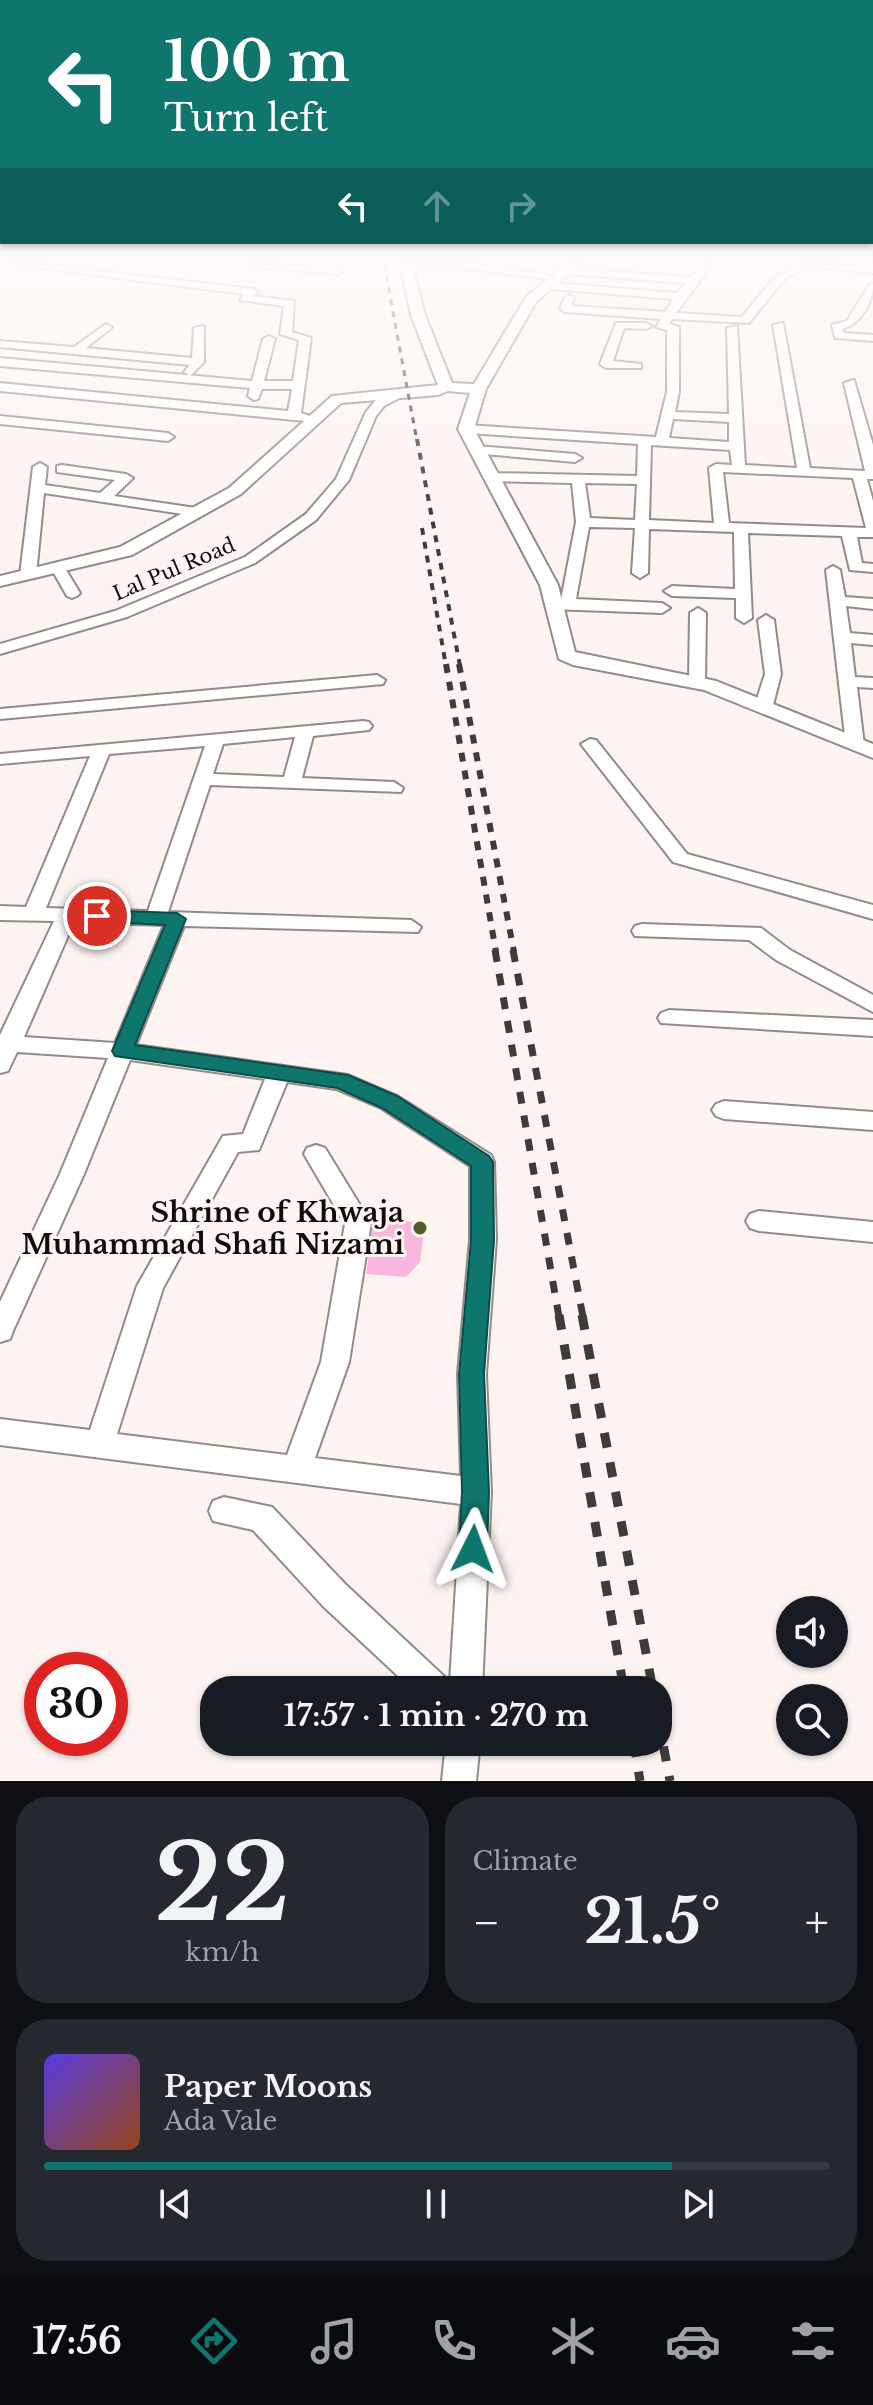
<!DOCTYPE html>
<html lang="en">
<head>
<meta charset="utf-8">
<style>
	:root { --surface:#171b24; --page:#242831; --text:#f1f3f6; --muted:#9ea1a6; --line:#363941; --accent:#0f766e }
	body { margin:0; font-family:"Libre Baskerville",serif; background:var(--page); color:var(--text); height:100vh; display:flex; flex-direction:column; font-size:30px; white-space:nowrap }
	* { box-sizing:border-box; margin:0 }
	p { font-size:26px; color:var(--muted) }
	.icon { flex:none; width:44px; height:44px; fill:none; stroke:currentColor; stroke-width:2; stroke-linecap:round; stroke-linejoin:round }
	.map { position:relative; height:1781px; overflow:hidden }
	.sheet { display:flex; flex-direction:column; gap:16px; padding:16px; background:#0d0f14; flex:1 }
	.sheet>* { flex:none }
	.guide { position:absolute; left:0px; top:0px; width:874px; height:244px; box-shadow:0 2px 6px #0004; background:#0f766e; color:#fff; overflow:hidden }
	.tools { position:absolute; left:776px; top:1596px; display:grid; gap:16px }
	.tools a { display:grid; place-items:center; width:72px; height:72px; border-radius:50%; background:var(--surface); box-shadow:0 2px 6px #0004; font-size:40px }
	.speed { position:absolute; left:24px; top:1652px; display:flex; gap:16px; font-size:40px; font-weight:700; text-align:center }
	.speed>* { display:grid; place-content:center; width:104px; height:104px; border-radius:50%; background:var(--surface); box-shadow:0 2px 6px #0004; line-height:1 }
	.speed .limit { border:12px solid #d22; background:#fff; color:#111 }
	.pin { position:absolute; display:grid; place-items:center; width:68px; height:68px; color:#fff; margin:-34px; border:4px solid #fff; border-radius:50%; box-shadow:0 2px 8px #0007 }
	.me { position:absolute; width:88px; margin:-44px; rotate:3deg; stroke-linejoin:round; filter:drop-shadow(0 0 6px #0008) }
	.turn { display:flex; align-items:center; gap:28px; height:168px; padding:0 32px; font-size:36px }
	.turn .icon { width:104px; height:104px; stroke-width:2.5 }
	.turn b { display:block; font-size:56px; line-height:68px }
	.lanes { display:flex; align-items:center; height:76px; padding:0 32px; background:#0003; justify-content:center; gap:40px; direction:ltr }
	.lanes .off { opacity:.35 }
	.big { font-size:60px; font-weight:700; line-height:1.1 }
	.sheet .card { flex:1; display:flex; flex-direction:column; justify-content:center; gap:12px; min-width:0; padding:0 28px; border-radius:32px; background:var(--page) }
	.sheet .dial { align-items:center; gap:0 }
	.dial b { font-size:104px; line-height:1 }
	.song { display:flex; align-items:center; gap:24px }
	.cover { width:96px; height:96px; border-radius:12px; background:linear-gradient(135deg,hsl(250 70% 55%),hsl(20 70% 35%)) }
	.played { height:8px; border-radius:4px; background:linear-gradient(90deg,var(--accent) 80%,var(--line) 80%) }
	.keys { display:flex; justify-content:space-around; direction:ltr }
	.heat { display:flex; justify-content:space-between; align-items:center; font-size:44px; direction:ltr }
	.sheet .tiles { flex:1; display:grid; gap:16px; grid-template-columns:1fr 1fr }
	.card:last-child { grid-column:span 2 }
	.trip { position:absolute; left:200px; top:1676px; width:472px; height:80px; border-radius:32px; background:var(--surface); box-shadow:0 2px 6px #0004; font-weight:700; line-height:80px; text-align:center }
	.menu { display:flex; height:128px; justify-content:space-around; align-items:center; background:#090b0e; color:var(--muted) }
	.menu .icon { width:56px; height:56px }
	.menu .selected { color:var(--accent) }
	.menu b { font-size:36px; color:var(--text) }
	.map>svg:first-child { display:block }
	.building { fill:#fab6de }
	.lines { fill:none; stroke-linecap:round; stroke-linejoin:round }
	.minor-casing { stroke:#938b88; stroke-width:4 }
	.tertiary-casing { stroke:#938b88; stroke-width:4 }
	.minor { fill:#fff; fill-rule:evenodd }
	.tertiary { fill:#fff; fill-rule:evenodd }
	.rail-far4 { stroke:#3f3b3a; stroke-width:3; stroke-dasharray:6 6; stroke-linecap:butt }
	.rail-far3 { stroke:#3f3b3a; stroke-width:4; stroke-dasharray:7 7; stroke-linecap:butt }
	.rail-far2 { stroke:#3f3b3a; stroke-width:6; stroke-dasharray:9 9; stroke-linecap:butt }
	.rail-far1 { stroke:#3f3b3a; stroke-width:7; stroke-dasharray:12 12; stroke-linecap:butt }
	.rail { stroke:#3f3b3a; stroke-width:9; stroke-dasharray:15 15; stroke-linecap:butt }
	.route { fill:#0f766e; stroke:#0a4d48; stroke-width:2 }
	.poi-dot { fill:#545c2a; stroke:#fdf4f1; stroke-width:3 }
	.labels { text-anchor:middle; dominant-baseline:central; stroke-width:6; stroke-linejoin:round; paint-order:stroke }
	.far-street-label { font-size:20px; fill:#100d0c; stroke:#fdf4f1 }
	.near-poi-label { font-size:28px; font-weight:bold; fill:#100d0c; stroke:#fdf4f1; text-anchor:end }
</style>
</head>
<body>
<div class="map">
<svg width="873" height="1781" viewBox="0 0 873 1781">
	<rect width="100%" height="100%" fill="#fdf4f1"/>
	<path class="building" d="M374,1219L413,1222L423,1238L420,1262L406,1277L366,1274Z"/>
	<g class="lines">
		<defs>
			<g id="minor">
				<path d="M11,264H38L253,289L258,292L254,296L294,301L292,332L311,338L301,413L313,417L307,421L294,420L0,391V383L288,411L292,389H262L258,399L254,400L248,396L250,388L0,366V358L252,381L263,339L269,336L275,339L264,381H293L299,340L280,334L284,306L240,300L243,294Z"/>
				<path d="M248,264L338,268L343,271L338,274L253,267Z"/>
				<path d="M403,264H474L563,277L558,280L453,267L407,268Z"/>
				<path d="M703,264H713L676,313L742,317C760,296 779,262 810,264L784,280L749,323L672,319L669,324L679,327V392L675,412L729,414L727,328L737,326L745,465L797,468L773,325L783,323L810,468L865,471L844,383L854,380L873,445V479H867L873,501V537H857L862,563L873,564V572L850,570L842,536L748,533L752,618L744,623L736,618V598L672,596L664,591L672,586L735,589L734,532L649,529L648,573L640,578L632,573L635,528L589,527L576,599L662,603L670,608L662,613L550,609V603L561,600L576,522L572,483L491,481L484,477L491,473L637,476L638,444L466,433L460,429L466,425L656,437L667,392V330L656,327L661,319L565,312L560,309L564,298L569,295L574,298L571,306L665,312L673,299L552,289L547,286L552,283L677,293L686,283L565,274L560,271L565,268L691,277ZM673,419L729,422V442L669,438ZM651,445L730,450L732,465L716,464L709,468L714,523L649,520ZM723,472L853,478L866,528L729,523ZM585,483L637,484L635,520L590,518Z"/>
				<path d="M813,264L873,267V273L818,267Z"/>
				<path d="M873,284C873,303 861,324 842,329L844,333L873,335V341L835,338L832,325L847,321L869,285Z"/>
				<path d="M616,323H646L652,326L646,329L624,328L613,361L641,364V368H606L600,364Z"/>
				<path d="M106,324L112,327L110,329L86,348L192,358L194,328L204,326V362L190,376L184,372L190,365L0,347V341L74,347Z"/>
				<path d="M399,391L405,395L384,406L376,416L349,480L316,520L255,563L127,617L0,654V644L115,611L245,557L306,514L336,479L366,412L376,400Z"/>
				<path d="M0,416L168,433L174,437L168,441L0,424Z"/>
				<path d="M477,446L575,454L582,458L575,462L472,453L470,450Z"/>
				<path d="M40,463L47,467L45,485L100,493L115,480L57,472V466L62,465L126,474L133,478L114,496L196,508L203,512L196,516L44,493L36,575L33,578H23L20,575L33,467Z"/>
				<path d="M58,564L63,565L80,593L77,596L72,598L67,596L51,568Z"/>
				<path d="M833,566L840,570L845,597L873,599V609L846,606L850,633L873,635V645L851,643L855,677L873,678V688L857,687L864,745L855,750L846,745L826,570Z"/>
				<path d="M698,608L706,613L705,682L697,687L689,682L690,613Z"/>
				<path d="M766,615L774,620L781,674L773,705L764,710L755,705L765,674L758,620Z"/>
				<path d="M377,675L385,680L383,684L0,719V709Z"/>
				<path d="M363,721L369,722L372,726L369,730L313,736L302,778L394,782L403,788L401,792L210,785L168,912L411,920L421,927L418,932L184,926L136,1045L348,1075L397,1096L491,1155L494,1162L496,1240L486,1374L491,1492L482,1690H413L323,1606L253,1530L213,1521L209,1511L213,1501L224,1497L272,1507L345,1584L450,1682L461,1504L0,1445V1419L90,1430L137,1286L223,1136L243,1134L265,1079L130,1060L84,1174L13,1331L10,1339L0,1342V1302L60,1174L108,1058L17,1052L8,1071L0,1073V1035L54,921L0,920V906L26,907L90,756L0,764V754ZM295,737L284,777L213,774L223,744ZM205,746L148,911L46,908L109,754ZM74,922L164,925L115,1043L24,1037ZM287,1082L336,1089L381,1108L470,1166V1240L458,1374L461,1476L315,1458L349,1362L371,1223L325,1148L316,1145L307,1148L304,1154L345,1224L321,1362L287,1455L117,1434L163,1288L238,1152L259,1150Z"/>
				<path d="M590,739L596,740L687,854L873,905V919L673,862L581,744Z"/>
				<path d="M642,924L761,928L790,950L873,995V1012L776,960L749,940L635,936L632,931L635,926Z"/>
				<path d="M669,1010L873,1020V1036L661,1023L658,1018L661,1013Z"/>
				<path d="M724,1101L873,1112V1130L724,1119L716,1116L712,1110L716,1104Z"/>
				<path d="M759,1211L873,1222V1242L759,1231L750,1228L746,1221L750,1214Z"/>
				<path d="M446,1742H480L476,1781H442Z"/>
			</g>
			<path id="tertiary" d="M400,264H412L425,315L452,383L474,384L526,297L567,264H580L536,302L486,389L474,429L558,585L575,652L716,681L873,744V758L704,690L573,665L559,659L540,585L458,429L470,393L448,391L438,395L341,403L241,494L132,555L0,586V576L120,547L229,488L332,396L438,385L411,315Z"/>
		</defs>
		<use href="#minor" class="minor-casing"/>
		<use href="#tertiary" class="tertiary-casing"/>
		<use href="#minor" class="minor"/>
		<use href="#tertiary" class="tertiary"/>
		<path class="rail-far4" d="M384,264L417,441"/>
		<g class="rail-far3">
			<path d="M417,439L460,666"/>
			<path d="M422,528L446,666"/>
		</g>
		<g class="rail-far2">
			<path d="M446,664L496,952"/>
			<path d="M459,664L514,952"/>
		</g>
		<g class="rail-far1">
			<path d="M495,950L559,1317"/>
			<path d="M513,950L583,1317"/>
		</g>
		<g class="rail">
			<path d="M559,1315L624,1690"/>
			<path d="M582,1315L653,1690"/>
			<path d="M658,1717L670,1781"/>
			<path d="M634,1742L640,1781"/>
		</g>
	</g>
	<linearGradient id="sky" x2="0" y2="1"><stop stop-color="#74bce0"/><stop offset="0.51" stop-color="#fefaf9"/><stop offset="1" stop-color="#fefaf9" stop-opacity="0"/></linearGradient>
	<rect width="873" height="513" fill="url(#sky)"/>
	<path class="route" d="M97,910L177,913L186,919L135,1045L348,1075L397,1096L489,1156L493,1162L494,1240L484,1374L489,1492L487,1549L483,1558L473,1562L463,1558L459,1549L462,1492L459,1374L471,1240V1166L382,1108L337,1088L115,1056L112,1051L165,925L90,921L88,916L90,912Z"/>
	<circle class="poi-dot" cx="420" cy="1228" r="8"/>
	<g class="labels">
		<g class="far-street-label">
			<text transform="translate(174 569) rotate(-23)">Lal Pul Road</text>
		</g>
		<g class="near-poi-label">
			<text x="404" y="1212">Shrine of Khwaja<tspan x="404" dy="32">Muhammad Shafi Nizami</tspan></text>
		</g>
	</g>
</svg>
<div class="tools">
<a><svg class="icon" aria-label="sound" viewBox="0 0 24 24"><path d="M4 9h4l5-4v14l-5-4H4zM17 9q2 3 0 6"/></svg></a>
<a><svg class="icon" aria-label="search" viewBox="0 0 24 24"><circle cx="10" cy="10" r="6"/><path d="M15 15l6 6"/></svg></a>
</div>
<div class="speed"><div class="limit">30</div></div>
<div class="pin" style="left:97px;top:916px;background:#d93025"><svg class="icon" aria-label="arrive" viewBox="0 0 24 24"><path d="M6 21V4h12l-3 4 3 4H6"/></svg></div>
<svg class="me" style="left:473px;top:1549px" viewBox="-20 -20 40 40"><path d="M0-17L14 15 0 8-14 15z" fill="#0f766e" stroke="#fff" stroke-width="4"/></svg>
<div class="trip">17:57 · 1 min · 270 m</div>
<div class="guide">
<div class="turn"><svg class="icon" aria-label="left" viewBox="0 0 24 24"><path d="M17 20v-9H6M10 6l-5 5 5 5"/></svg><div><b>100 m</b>Turn left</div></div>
<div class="lanes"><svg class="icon" aria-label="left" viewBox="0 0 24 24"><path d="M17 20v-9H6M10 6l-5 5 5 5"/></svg><svg class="icon off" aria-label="ahead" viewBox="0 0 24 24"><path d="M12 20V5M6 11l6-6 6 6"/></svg><svg class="icon off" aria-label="right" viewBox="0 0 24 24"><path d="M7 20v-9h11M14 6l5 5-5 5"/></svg></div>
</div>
</div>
<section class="sheet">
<div class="tiles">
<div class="card dial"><b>22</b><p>km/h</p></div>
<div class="card"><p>Climate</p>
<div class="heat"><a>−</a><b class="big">21.5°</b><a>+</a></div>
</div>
<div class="card">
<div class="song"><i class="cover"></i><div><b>Paper Moons</b><p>Ada Vale</p></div></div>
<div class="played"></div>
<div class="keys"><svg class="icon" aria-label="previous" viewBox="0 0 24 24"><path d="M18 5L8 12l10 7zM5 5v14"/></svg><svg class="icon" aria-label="pause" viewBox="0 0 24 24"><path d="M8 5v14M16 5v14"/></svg><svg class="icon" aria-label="next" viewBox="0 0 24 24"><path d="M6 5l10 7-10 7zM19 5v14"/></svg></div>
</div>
</div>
</section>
<nav class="menu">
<b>17:56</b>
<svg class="icon selected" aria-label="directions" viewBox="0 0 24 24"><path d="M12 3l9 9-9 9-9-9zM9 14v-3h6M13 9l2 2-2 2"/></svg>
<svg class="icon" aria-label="music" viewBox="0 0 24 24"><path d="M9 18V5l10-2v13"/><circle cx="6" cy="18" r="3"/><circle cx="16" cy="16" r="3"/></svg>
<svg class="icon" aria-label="phone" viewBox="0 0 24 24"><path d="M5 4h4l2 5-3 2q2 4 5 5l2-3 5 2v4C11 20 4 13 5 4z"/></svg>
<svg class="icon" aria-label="climate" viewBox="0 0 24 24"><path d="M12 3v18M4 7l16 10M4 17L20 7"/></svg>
<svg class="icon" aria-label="car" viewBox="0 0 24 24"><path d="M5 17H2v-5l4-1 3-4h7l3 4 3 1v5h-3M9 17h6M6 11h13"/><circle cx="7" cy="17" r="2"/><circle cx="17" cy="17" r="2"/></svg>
<svg class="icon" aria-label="filters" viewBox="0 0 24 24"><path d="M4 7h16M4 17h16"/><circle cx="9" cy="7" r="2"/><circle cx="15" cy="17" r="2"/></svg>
</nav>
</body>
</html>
